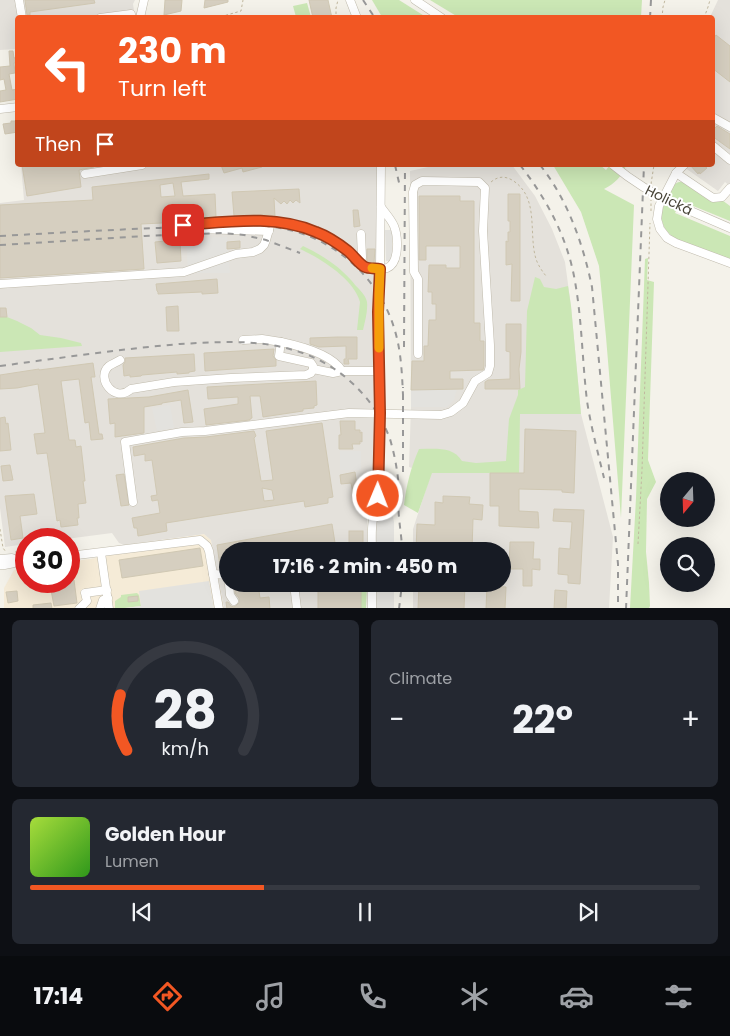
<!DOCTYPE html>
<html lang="en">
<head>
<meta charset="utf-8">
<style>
	:root { --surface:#171b24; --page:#242831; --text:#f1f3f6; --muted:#9ea1a6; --line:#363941; --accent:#f25723 }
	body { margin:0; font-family:Poppins,sans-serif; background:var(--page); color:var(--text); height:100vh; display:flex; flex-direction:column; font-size:19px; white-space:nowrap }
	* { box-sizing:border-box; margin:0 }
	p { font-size:16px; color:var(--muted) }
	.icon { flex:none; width:28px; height:28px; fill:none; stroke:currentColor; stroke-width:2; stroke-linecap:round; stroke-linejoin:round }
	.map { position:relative; height:608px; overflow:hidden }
	.side { display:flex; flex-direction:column; gap:12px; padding:12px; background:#0d0f14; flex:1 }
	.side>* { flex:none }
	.guide { position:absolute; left:15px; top:15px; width:700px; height:152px; border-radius:5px; box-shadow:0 5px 20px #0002; background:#f25723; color:#fff; overflow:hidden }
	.needle { width:32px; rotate:199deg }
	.buttons { position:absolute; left:660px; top:472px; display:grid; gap:10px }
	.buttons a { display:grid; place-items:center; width:55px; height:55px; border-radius:50%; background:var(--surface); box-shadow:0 5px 20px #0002; font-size:25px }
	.speed { position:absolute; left:15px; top:528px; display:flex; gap:10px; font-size:25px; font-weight:700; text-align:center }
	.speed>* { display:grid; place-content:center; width:65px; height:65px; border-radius:50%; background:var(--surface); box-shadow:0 5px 20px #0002; line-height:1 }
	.speed .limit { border:8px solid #d22; background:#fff; color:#111 }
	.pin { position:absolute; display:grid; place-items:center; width:42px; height:42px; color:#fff; margin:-21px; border-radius:10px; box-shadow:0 2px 8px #0006 }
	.me { position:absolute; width:55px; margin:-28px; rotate:1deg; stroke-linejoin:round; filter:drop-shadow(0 0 4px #0008) }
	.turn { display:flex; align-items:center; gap:18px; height:105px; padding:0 20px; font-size:22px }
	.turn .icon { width:65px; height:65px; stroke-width:2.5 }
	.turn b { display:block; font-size:35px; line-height:42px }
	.then { display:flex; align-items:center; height:48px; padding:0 20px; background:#0003; gap:10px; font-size:19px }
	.big { font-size:38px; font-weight:700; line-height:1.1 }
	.side .widget { flex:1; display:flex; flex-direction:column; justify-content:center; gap:8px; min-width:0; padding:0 18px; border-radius:8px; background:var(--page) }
	.side .dial { align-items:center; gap:0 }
	.dial svg { height:130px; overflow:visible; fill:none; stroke:var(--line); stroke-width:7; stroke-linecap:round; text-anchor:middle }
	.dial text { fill:var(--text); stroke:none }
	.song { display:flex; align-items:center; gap:15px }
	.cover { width:60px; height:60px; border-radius:8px; background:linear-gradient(135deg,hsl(80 70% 55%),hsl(110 70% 35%)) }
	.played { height:5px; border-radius:2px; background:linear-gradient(90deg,var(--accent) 35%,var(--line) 35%) }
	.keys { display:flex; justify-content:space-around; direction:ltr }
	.heat { display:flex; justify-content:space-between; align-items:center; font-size:28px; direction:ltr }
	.side .tiles { flex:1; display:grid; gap:12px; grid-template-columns:1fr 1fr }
	.widget:last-child { grid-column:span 2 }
	.trip { position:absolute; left:219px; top:542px; width:292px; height:50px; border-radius:25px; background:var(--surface); box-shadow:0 5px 20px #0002; font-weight:700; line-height:50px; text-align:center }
	.dock { display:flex; height:80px; justify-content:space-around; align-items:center; background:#090b0e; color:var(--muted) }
	.dock .icon { width:35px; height:35px }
	.dock .on { color:var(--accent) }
	.dock b { font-size:22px; color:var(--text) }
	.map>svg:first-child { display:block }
	.commercial { fill:#f5ebd7 }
	.industrial { fill:#e4e1db }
	.green { fill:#cbe7b5 }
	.parking { fill:#e3e2de }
	.building { fill:#d6cfc0; stroke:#d0c8b3; fill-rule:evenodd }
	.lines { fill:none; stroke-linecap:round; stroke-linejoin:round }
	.minor-casing { stroke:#c0bbad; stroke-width:9 }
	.path { stroke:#c1b89f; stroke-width:1; stroke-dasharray:2.5 2.5; stroke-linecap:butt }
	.minor { stroke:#fff; stroke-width:8 }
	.rail { stroke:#989898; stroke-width:2; stroke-dasharray:6 6; stroke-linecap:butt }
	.minor-bridge-casing { stroke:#c0bbad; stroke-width:9; stroke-linecap:butt }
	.minor-bridge { stroke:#fff; stroke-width:8 }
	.route-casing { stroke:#9d3917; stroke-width:12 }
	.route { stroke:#f25723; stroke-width:9 }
	.slow { stroke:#f59e0b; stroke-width:9 }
	.labels { text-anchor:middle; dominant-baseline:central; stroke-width:4; stroke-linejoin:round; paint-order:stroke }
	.street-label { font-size:14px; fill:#484438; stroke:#fff }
</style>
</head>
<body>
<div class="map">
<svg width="730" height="609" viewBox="0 0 730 609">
	<rect width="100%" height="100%" fill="#f4f2ea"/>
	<path class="commercial" d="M204,534L211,540L224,608H4V588L14,570L26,568V581H69V562L96,558V549Z"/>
	<g class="industrial">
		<path d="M0,0H135L133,4L135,17L18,18L17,49L0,50Z"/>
		<path d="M718,0H730V186L725,182L718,191L681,165H712V18L710,17Z"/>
		<path d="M21,165H377V329L375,491L367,517V551H228V584H367L366,608H224L211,540L204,534L124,545L119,543L112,533L66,539H26V544L5,547L0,508V203L24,200Z"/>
		<path d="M437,165H512L535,196L552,229L565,262L571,306L581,414L613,537L609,608H413V584H502V551H413V529L431,474L409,467L411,407L410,171Z"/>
	</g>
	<g class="green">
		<path d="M372,0H399L426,17H382Z"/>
		<path d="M430,0H642L641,17H458Z"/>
		<path d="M307,3L311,17H296L293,6Z"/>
		<path d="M553,165H600L606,170L610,165H626C623,176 614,184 604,189L634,205L621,518L606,337L599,266L581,212Z"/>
		<path d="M679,182H682L722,200L730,206V221L681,201L675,213L730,236V260L676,239C657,226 659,212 669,194C672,188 673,184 679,182Z"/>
		<path d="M303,246C324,256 342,268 356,286C360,290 366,296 367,302C368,311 365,321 363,330H357L360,302C354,279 320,258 300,249Z"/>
		<path d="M648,258L647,280L654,282L648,460L656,482L647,499L646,552L649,583L650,606L649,608H630L636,498L645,259Z"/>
		<path d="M535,277L540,279L544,287L556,289L568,286L571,306L581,414H520L519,473H432L418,513L404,505C406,486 411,467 419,449C435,449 453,446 462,461L476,463L506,461L509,419L518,395V390L525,387L527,311Z"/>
		<path d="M0,317H7L17,321L31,328L40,335L61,338L81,343L82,346L0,352Z"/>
		<path d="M361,584H367L366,608L361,609Z"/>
		<path d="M137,593L139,595L141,606L125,608H115V601L121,597V595Z"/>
	</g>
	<g class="parking">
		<path d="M385,230H392V261H386Z"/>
		<path d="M227,237L230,273H188L186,238Z"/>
		<path d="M457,389L454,400L447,407H411V390Z"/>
		<path d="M170,405L174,428L157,431L152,408Z"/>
		<rect x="340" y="451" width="21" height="19"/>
		<path d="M378,496L383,497L386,500L393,517L394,522V551H376V523Z"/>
		<path d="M209,581L214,608H125L141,606L139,591Z"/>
		<path d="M376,584H394V608L376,609Z"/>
	</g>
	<g class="building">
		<path d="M25,0H94L95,3L30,12V15H27Z"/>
		<path d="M165,0H182L181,11L164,15Z"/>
		<path d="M205,0H228V2L204,8Z"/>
		<path d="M309,0H328L332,18H313Z"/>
		<path d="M716,35L730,46V82L712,68V40Z"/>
		<path d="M9,51H13L14,58L18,57V63H14L15,73L9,74L12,90L18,89V99L0,102V91L6,90L4,79L0,80V67L10,66Z"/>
		<path d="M11,121H18V132L5,134L3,124L11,123Z"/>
		<path d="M717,126L730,134V149L712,136V131Z"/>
		<path d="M22,165H94V167L79,170L81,187L27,196Z"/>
		<path d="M221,165H262V167L243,172L242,168L224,173Z"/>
		<path d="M690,165H703L707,168L700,174L699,172L698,174Z"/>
		<path d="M209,174V179L181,182L183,196L215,194L216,217L167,220L162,223L141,224L144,269L0,278V205L93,200L92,187ZM173,183L175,196L161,197L160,185Z"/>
		<path d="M299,189L300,203L296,200L293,203L290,200L287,204L284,201L281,204L274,198L275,217L270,215L234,216L232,192Z"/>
		<path d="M508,194H520V301H511L512,264L506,265V241L508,242V232H510V221H508Z"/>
		<path d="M419,196H460V201H474V323H480V341H484V366L483,370L450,371V379H463V389L411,390L412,361H424V346H428L429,320H436V304H432V292H428L429,265H446V268H460V246H426V260H419Z"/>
		<path d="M353,210H358L360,226L354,227Z"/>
		<path d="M176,238V240L180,241L181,261L157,263L155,242L165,241V239Z"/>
		<path d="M240,241V248L227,249V242Z"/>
		<path d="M367,249H375L374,263L367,262Z"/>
		<path d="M217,279L218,293L202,294V292L158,294V292L157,291L156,284Z"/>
		<path d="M178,306L179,331H167L166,307Z"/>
		<path d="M0,308H6L7,317H0Z"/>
		<path d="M506,324H521V352L519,369L520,389H485V382L488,380L510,379V352L506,351Z"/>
		<path d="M338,337H357V359H348L349,364H344V359H346V346L319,347L310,344V338Z"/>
		<path d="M274,349L273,356L276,360V366L205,371L204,353Z"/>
		<path d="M194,354L195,371L189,372V373L177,374V372L142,375L141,376L130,377V375L124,376L123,365L125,362V358Z"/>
		<path d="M93,363L95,377H91L99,434H102L103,439L91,440L89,422L85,423L79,379L61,381L69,440H75L76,447L81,446L85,481H83L86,503L78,504L79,518H77L78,525L61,527L60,520L57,521L47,453L37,454L34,434L45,433L38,384L17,388L0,389V375L39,369V370Z"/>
		<path d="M316,381L317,405L314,406V408L303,409V411L263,417L260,396H250L252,418L250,419V420L206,425L204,409L238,404V397L208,399L207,387Z"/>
		<path d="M188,390L193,422L184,423L181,400L162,403V404L144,407V433L115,437V423L110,424L108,399L149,397Z"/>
		<path d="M5,417L6,424L8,423L11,450L0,451V418Z"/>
		<path d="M340,421H355V430H360V433L362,432V442L360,441V444H352L353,449H339V435H341Z"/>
		<path d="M322,423L333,497L328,498V503L305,507L304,501L166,523L167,531L138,536L137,528H134L132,518L160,513L158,500L152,501L151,496L157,495L152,460L145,461V454L134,456L133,447L184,438L206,437L254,431L256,436L254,438L261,481L273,480L266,431ZM262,488L272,490L274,500L264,501Z"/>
		<path d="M525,429L576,431L574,493L562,492V490L519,489V511L538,512L539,528L499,526V506H490V473H524Z"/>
		<path d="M10,465L13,480L3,481L1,466Z"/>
		<path d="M355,472L358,493L353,494L351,483L341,484L340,475Z"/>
		<path d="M124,474L129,505L121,506L116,475Z"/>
		<path d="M34,494L37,514L20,516L23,538L11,540L5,496Z"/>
		<path d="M443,496L470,497L469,504L483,505L482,520L473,519L472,551H416L417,524L435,525V502L443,503Z"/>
		<path d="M554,509L584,510L580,584L568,583V575L558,574L559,548L570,549L572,522L553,521Z"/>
		<path d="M332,524L336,549L318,551H228V565L220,566L217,545Z"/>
		<rect x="349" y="531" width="14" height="20"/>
		<path d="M53,533L54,539H35V536Z"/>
		<path d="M510,542H534L533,559H540V570L532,569V586H523V569H509Z"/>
		<path d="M200,548L203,566L122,578L119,560Z"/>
		<path d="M74,580L77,603L54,606L51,590H50L48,581Z"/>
		<path d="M258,584L260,598L269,597L270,609H227L226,602H228L231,606L234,607L237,605L239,603V598L235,593V587Z"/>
		<rect x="318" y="584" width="43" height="25"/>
		<path d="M419,584H465L464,609H418Z"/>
		<path d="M487,586L506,587L505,609H486Z"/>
		<path d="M555,590L567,591L566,609H554Z"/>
		<path d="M17,591L18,601L8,603L6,592Z"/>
		<path d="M138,596V601L128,602V597Z"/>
		<path d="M51,603L52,609H33V605Z"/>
	</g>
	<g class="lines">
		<defs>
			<g id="minor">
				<path d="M19,0L22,18"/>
				<path d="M350,0L357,18"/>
				<path d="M415,0L442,18"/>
				<path d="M100,18L131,14V18"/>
				<path d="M140,18L144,0"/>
				<path d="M0,109L18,107"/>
				<path d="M712,117L730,127"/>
				<path d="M712,145L730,160"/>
				<path d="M684,165L676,173L659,206L657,219L660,229L667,238L676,243L730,263"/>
				<path d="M676,173L713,198L722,197L730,188"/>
				<path d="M85,174L142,165"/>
				<path d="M679,206L730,228"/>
				<path d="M167,226C212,223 277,213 319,233C329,238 339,244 348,251C354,256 358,263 364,267C369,269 382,270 387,268C400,263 398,236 394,226C391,219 385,213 381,207"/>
				<path d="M197,229L269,231"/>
				<path d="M361,264L362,257L361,234"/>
				<path d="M0,284L184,272L236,254L253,252L260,249L264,245L266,240L270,226V221"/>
				<path d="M243,340L262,339L281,342L279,356L311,363L313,366V369"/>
				<path d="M281,342C300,346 332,354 342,371"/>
				<path d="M120,360C117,362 112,364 109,366C95,378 115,404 131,389L174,382L231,378L306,375L311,373L313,369L333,373L342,371H379"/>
				<path d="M133,502L125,442L182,432L205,431L349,413L441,415L451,412L463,403L475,381L488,373L490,366V345L483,231L485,188L479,182L422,181L415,185L413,192L414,272L418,279V354"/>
				<path d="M372,551C372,541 371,530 373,519C375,511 378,504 378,496L379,413V312L380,269L381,165"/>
				<path d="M101,553L109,609"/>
				<path d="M69,556L200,540L207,546L209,551L219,609"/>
				<path d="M0,559L12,558L18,561"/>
				<path d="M0,565C10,566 17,561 26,560"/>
				<path d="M213,574L228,575"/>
				<path d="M229,584L230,595L234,601"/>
				<path d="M294,584L297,609"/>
				<path d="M79,609L87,601L85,593L107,590"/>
				<path d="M100,609L103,600L108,598"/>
				<path d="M372,609V584"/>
			</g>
		</defs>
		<use href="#minor" class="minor-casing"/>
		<g class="path">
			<path d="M336,14V8L338,0"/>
			<path d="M216,18L241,11L243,0"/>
			<path d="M662,18L663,7L665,0"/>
			<path d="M704,18L708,7L710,0"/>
			<path d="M603,165L607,168"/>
			<path d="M491,182C498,176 505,176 512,180C540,197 528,233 536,259C538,265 542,271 546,276"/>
			<path d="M651,184L654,165"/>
			<path d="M651,211V200"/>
			<path d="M0,529L3,548L6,552"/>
			<path d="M638,544L642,470L650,223"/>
			<path d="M69,548L78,547"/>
			<path d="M15,552L26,551"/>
		</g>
		<use href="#minor" class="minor"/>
		<g class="rail">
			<path d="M363,0L375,18"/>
			<path d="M650,18L651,0"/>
			<path d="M395,165L400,187"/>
			<path d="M520,165C546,198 566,235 574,276C582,317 582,359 587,401C591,427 598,453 604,478"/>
			<path d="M540,165C568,200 583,244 592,287L618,564V609"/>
			<path d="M0,236C53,233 106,230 159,228C199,226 240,221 280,228C334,237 380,278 395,331C401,351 402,373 403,395"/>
			<path d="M0,245L145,236L223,233L244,235L266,240L300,253"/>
			<path d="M404,347L405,165"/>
			<path d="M0,366C60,358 120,349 180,344C217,342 257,339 293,350C337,362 374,396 390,439C395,456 398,473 399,491C399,500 398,509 399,517C400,529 402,540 402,551"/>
			<path d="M403,472V387"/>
			<path d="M399,609L402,584"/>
			<path d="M626,609L644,165"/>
		</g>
		<defs>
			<path id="minor-bridge" d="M613,165C633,182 655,195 679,206"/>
		</defs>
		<use href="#minor-bridge" class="minor-bridge-casing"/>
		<use href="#minor-bridge" class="minor-bridge"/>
	</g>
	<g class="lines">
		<defs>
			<path id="route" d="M183,225C226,222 275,214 316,232C327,236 339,244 348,251C354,256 359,264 365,267C369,269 376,268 380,269L378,312L380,413L378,496"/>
		</defs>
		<use href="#route" class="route-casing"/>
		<use href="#route" class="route"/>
		<path class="slow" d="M372,268L380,269L379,294V348"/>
	</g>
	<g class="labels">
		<g class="street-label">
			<text transform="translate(669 200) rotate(26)">Holická</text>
		</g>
	</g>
</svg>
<div class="buttons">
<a><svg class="needle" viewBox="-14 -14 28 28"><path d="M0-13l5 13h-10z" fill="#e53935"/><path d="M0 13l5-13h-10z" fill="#9ea1a6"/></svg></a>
<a><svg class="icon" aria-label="search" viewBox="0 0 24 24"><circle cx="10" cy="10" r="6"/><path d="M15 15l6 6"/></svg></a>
</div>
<div class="speed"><div class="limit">30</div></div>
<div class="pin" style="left:183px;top:225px;background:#d93025"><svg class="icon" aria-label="arrive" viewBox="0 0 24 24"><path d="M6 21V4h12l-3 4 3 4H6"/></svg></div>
<svg class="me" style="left:378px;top:496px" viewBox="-20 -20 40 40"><circle r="17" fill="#f25723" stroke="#fff" stroke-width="3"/><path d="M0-11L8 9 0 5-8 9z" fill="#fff"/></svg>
<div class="trip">17:16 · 2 min · 450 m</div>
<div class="guide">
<div class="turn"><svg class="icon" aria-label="left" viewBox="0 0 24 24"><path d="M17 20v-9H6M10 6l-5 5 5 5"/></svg><div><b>230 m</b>Turn left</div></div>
<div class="then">Then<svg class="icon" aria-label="arrive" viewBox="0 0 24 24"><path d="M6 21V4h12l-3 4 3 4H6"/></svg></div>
</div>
</div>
<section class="side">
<div class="tiles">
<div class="widget dial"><svg viewBox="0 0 100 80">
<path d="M14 69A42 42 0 1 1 86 69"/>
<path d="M14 69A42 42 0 0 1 10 35" stroke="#f25723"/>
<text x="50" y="56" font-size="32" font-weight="700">28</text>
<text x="50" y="72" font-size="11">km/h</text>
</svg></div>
<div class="widget"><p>Climate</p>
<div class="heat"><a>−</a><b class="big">22°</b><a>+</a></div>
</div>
<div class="widget">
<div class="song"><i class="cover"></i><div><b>Golden Hour</b><p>Lumen</p></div></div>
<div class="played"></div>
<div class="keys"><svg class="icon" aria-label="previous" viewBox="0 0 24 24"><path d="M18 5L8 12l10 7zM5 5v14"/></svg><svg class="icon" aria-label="pause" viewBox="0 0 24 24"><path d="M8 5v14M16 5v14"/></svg><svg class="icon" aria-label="next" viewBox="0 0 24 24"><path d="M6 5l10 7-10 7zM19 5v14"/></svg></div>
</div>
</div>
</section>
<nav class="dock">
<b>17:14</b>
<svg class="icon on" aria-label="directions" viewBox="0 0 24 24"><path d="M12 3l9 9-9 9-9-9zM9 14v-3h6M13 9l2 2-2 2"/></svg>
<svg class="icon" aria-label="music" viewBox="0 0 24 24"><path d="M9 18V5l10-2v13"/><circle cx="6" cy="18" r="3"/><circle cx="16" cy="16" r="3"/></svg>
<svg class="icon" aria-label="phone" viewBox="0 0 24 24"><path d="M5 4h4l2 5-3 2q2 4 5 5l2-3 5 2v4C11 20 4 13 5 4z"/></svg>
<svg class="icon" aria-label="climate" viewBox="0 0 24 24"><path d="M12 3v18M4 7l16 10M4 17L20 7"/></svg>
<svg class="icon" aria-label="car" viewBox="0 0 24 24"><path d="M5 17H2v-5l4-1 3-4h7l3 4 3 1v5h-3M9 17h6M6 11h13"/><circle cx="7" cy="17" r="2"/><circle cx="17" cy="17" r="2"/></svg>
<svg class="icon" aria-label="filters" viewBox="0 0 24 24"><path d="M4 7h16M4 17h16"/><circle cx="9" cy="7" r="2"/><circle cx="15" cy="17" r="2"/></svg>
</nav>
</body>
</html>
